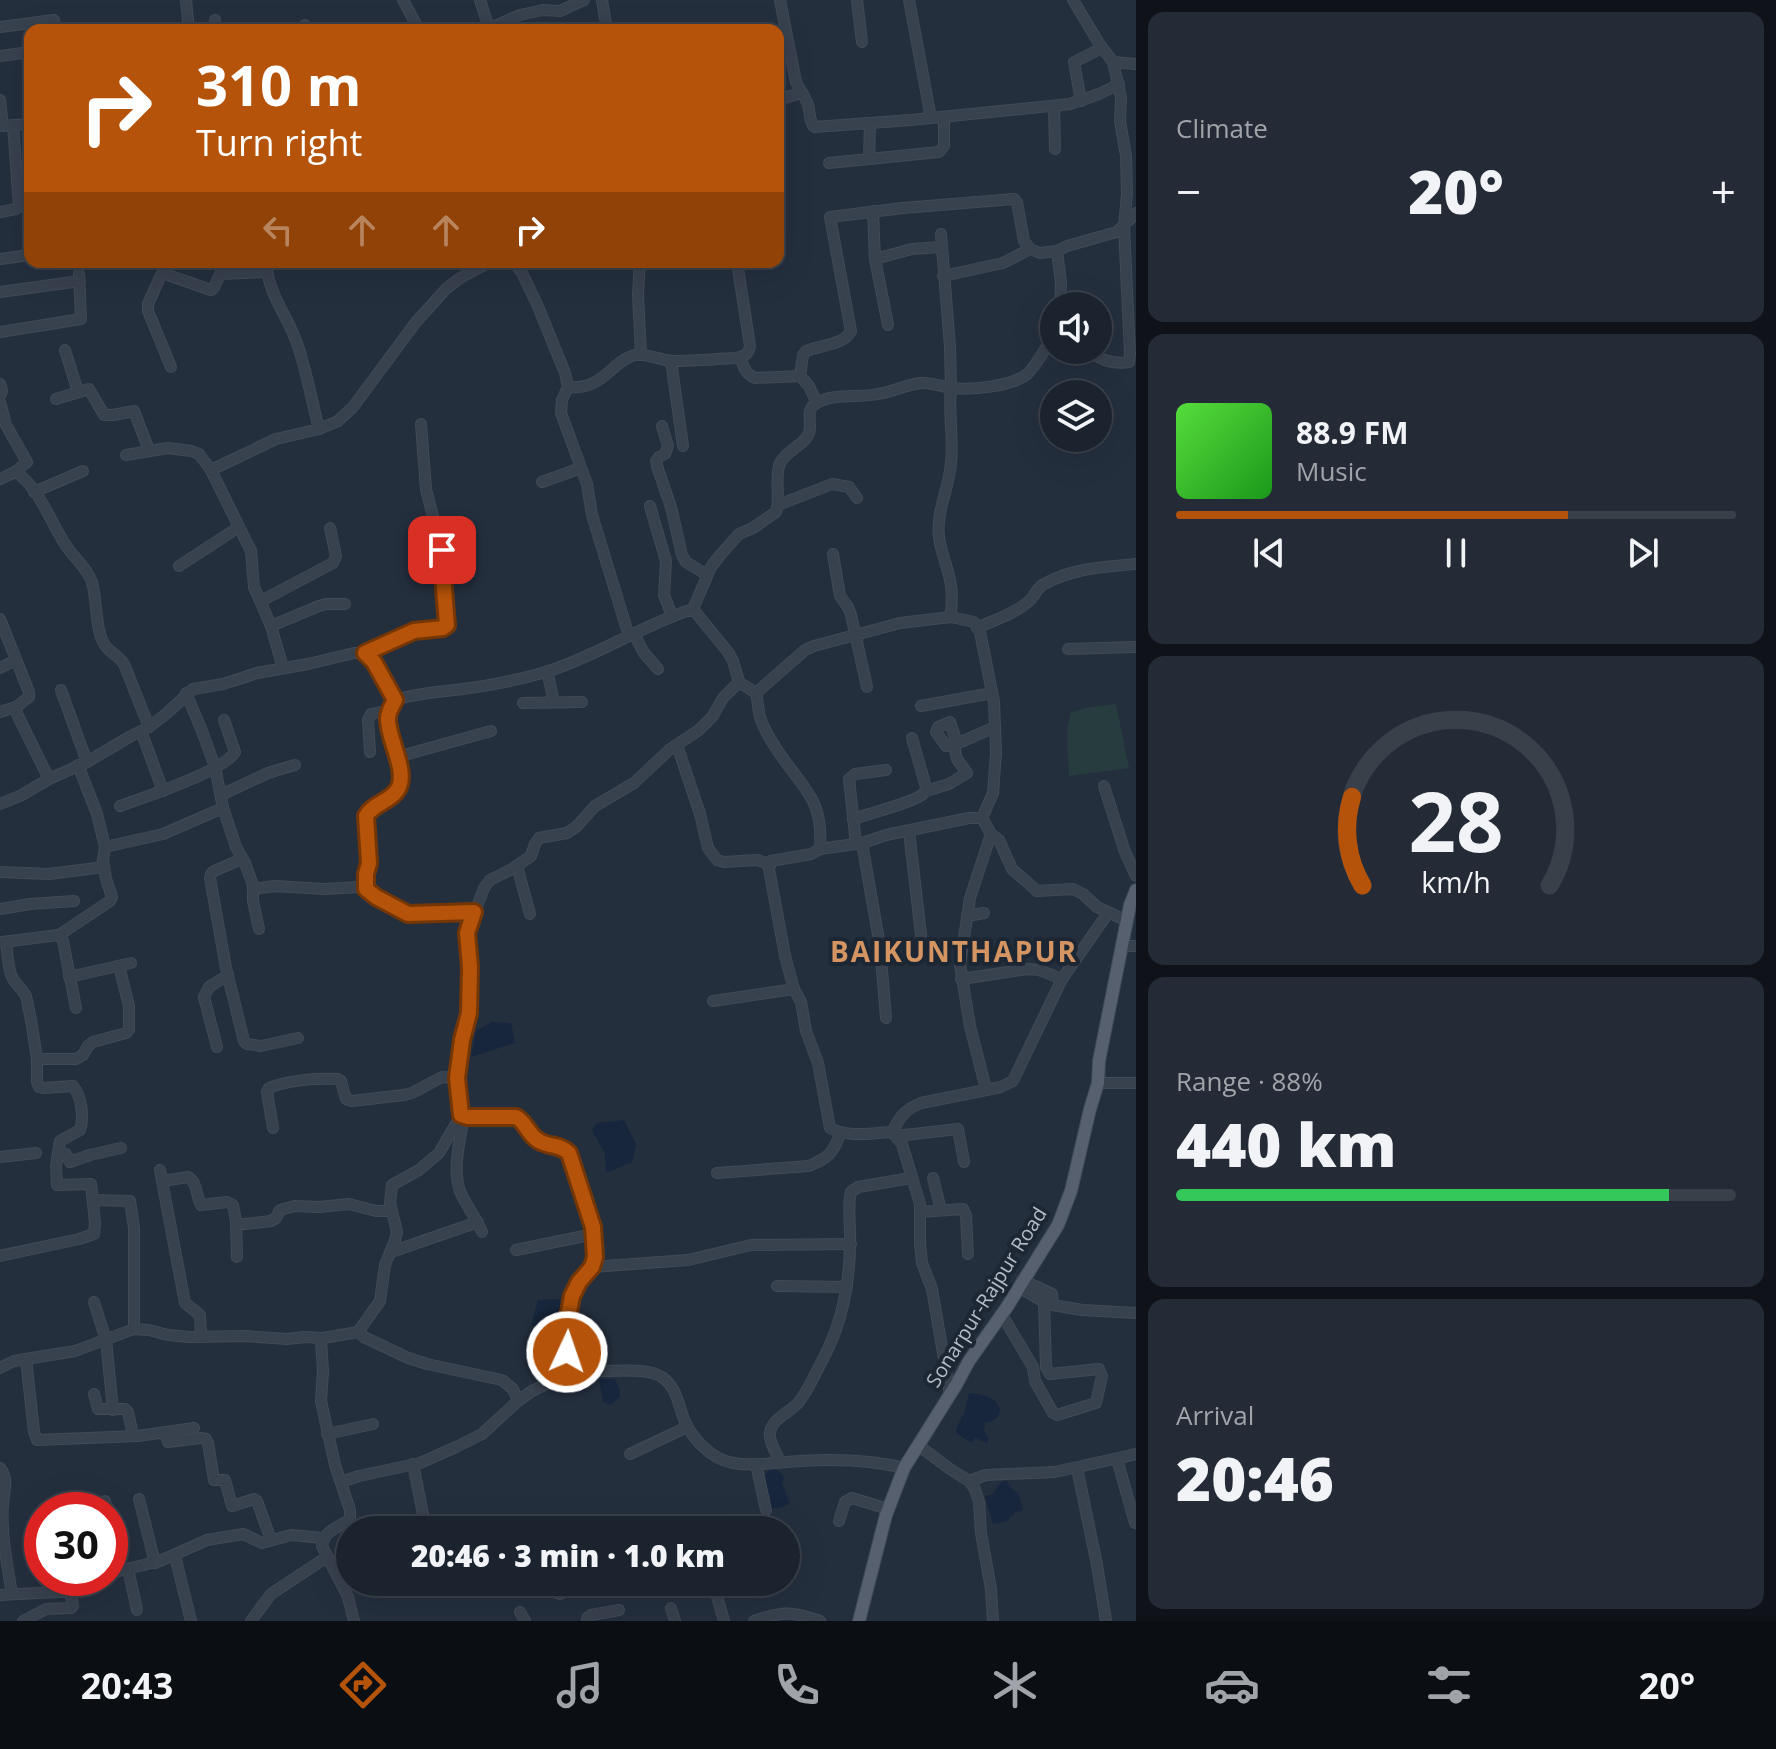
<!DOCTYPE html>
<html lang="en">
<head>
<meta charset="utf-8">
<style>
	:root { --surface:#1b232e; --page:#242b36; --text:#f1f3f6; --muted:#a0a4aa; --line:#39404a; --accent:#b45309 }
	body { margin:0; font-family:"Open Sans",sans-serif; background:var(--page); color:var(--text); height:100vh; display:flex; flex-direction:column; font-size:30px; white-space:nowrap }
	* { box-sizing:border-box; margin:0 }
	p { font-size:26px; color:var(--muted) }
	.icon { flex:none; width:44px; height:44px; fill:none; stroke:currentColor; stroke-width:2; stroke-linecap:round; stroke-linejoin:round }
	.map { position:relative; flex:1; overflow:hidden }
	.drawer { display:flex; flex-direction:column; gap:12px; padding:12px; background:#0f1319; width:640px }
	.drawer>* { flex:none }
	.banner { position:absolute; left:24px; top:24px; width:760px; height:244px; border-radius:16px; box-shadow:0 8px 32px #0002,0 0 0 2px var(--line); background:#b45309; color:#fff; overflow:hidden }
	.fabs { position:absolute; left:1040px; top:292px; display:grid; gap:16px }
	.fabs a { display:grid; place-items:center; width:72px; height:72px; border-radius:50%; background:var(--surface); box-shadow:0 8px 32px #0002,0 0 0 2px var(--line); font-size:40px }
	.speed { position:absolute; left:24px; top:1492px; display:flex; gap:16px; font-size:40px; font-weight:700; text-align:center }
	.speed>* { display:grid; place-content:center; width:104px; height:104px; border-radius:50%; background:var(--surface); box-shadow:0 8px 32px #0002,0 0 0 2px var(--line); line-height:1 }
	.speed .limit { border:12px solid #d22; background:#fff; color:#111 }
	.pin { position:absolute; display:grid; place-items:center; width:68px; height:68px; color:#fff; margin:-34px; border-radius:16px; box-shadow:0 4px 12px #0006 }
	.me { position:absolute; width:88px; margin:-44px; rotate:3deg; stroke-linejoin:round; filter:drop-shadow(0 0 6px #0008) }
	.turn { display:flex; align-items:center; gap:28px; height:168px; padding:0 40px; font-size:36px }
	.turn .icon { width:104px; height:104px; stroke-width:2.5 }
	.turn b { display:block; font-size:56px; line-height:68px }
	.lanes { display:flex; align-items:center; height:76px; padding:0 40px; background:#0003; justify-content:center; gap:40px; direction:ltr }
	.lanes .off { opacity:.35 }
	.big { font-size:60px; font-weight:800; line-height:1.1 }
	.drawer .tile { flex:1; display:flex; flex-direction:column; justify-content:center; gap:12px; min-width:0; padding:0 28px; border-radius:16px; background:var(--page) }
	.drawer .dial { align-items:center; gap:0 }
	.dial svg { height:208px; overflow:visible; fill:none; stroke:var(--line); stroke-width:7; stroke-linecap:round; text-anchor:middle }
	.dial text { fill:var(--text); stroke:none }
	.song { display:flex; align-items:center; gap:24px }
	.cover { width:96px; height:96px; border-radius:12px; background:linear-gradient(135deg,hsl(110 70% 55%),hsl(120 70% 35%)) }
	.played { height:8px; border-radius:4px; background:linear-gradient(90deg,var(--accent) 70%,var(--line) 70%) }
	.keys { display:flex; justify-content:space-around; direction:ltr }
	.heat { display:flex; justify-content:space-between; align-items:center; font-size:44px; direction:ltr }
	.charge { height:12px; border-radius:6px; background:linear-gradient(90deg,#34c759 88%,var(--line) 0) }
	.trip { position:absolute; left:336px; top:1516px; width:464px; height:80px; border-radius:40px; background:var(--surface); box-shadow:0 8px 32px #0002,0 0 0 2px var(--line); font-weight:800; line-height:80px; text-align:center }
	.menu { display:flex; height:128px; justify-content:space-around; align-items:center; background:#0b0e12; color:var(--muted) }
	.menu .icon { width:56px; height:56px }
	.menu .selected { color:var(--accent) }
	.menu b { font-size:36px; color:var(--text) }
	main { display:flex; flex:1; min-height:0 }
	.map>svg:first-child { display:block }
	.green { fill:#263c3f }
	.water { fill:#17263c }
	.lines { fill:none; stroke-linecap:round; stroke-linejoin:round }
	.minor-casing { stroke:#414a57; stroke-width:12 }
	.major-casing { stroke:#414a57; stroke-width:14 }
	.minor { stroke:#38414e; stroke-width:10 }
	.major { stroke:#56606e; stroke-width:12 }
	.route-casing { stroke:#753606; stroke-width:20 }
	.route { stroke:#b45309; stroke-width:14 }
	.labels { text-anchor:middle; dominant-baseline:central; stroke-width:8; stroke-linejoin:round; paint-order:stroke }
	.street-label { font-size:20px; fill:#b4bcc9; stroke:#1d2633 }
	.district-label { font-size:28px; font-weight:bold; letter-spacing:2px; fill:#d59563; stroke:#1d2633 }
</style>
</head>
<body>
<main>
<div class="map">
<svg width="1136" height="1621" viewBox="0 0 1136 1621">
	<rect width="100%" height="100%" fill="#242f3e"/>
	<path class="green" d="M1116,704L1129,768L1069,776C1068,755 1065,733 1071,712L1091,707Z"/>
	<g class="water">
		<path d="M492,1022L511,1023L515,1043L471,1057L476,1031Z"/>
		<path d="M624,1120L636,1144L632,1162L606,1173L605,1154L592,1130L597,1123Z"/>
		<path d="M558,1299L563,1303L557,1328L531,1326L538,1300Z"/>
		<path d="M599,1379H615L619,1388L620,1397L610,1405L603,1402Z"/>
		<path d="M969,1393C976,1394 983,1394 989,1397C1006,1406 1002,1420 985,1423L984,1431L989,1439L987,1443L975,1438L972,1443L957,1434L956,1429L965,1411Z"/>
		<path d="M771,1468C777,1470 781,1471 784,1478L782,1483L790,1503L782,1507L770,1509L765,1475Z"/>
		<path d="M1006,1480L1011,1488L1018,1493L1023,1508L1022,1511L1015,1512L1014,1515L1010,1516L1009,1520L993,1524L985,1496L992,1495L1000,1483Z"/>
	</g>
	<g class="lines">
		<defs>
			<g id="minor">
				<path d="M186,0L189,30"/>
				<path d="M403,0L419,30"/>
				<path d="M480,0L489,28"/>
				<path d="M602,0L607,30"/>
				<path d="M780,0L796,82C799,89 803,93 806,100C811,109 808,119 814,127L911,120L1070,104L1099,94L1119,84"/>
				<path d="M857,0L862,42"/>
				<path d="M909,0L931,118"/>
				<path d="M1073,0L1100,45L1113,62L1136,64"/>
				<path d="M215,20L216,30"/>
				<path d="M305,25L306,30"/>
				<path d="M0,27L54,20"/>
				<path d="M486,30L520,15L543,10L560,11L584,0"/>
				<path d="M0,56L30,52"/>
				<path d="M0,100L3,126"/>
				<path d="M778,100L800,93"/>
				<path d="M1081,101L1074,62L1102,48"/>
				<path d="M1054,106L1055,149"/>
				<path d="M0,126L30,124"/>
				<path d="M869,159L870,123"/>
				<path d="M829,163L939,152L944,146V117"/>
				<path d="M873,211L875,259L888,325"/>
				<path d="M0,212L16,209L19,206L13,125"/>
				<path d="M941,234L950,347L951,388C970,390 1012,387 1027,374C1038,364 1044,348 1054,337"/>
				<path d="M1057,251L1061,283L1060,306"/>
				<path d="M0,259L30,255"/>
				<path d="M875,259L912,249L941,247"/>
				<path d="M266,262C268,294 287,315 297,343C306,369 312,402 319,429"/>
				<path d="M511,262L516,265L522,273L537,304L565,373L568,387L562,400L561,413L587,484L592,515L629,636"/>
				<path d="M640,262L638,294L641,355"/>
				<path d="M943,276L1003,263L1030,249"/>
				<path d="M0,292L80,281"/>
				<path d="M0,332L81,319L79,274"/>
				<path d="M65,350L78,392"/>
				<path d="M1084,350C1099,358 1111,365 1129,362L1130,354L1124,226L1127,194L1126,156L1120,121L1121,97L1113,62"/>
				<path d="M741,357C743,366 745,374 755,378L800,376L809,386L817,403"/>
				<path d="M671,361L683,446"/>
				<path d="M171,367L148,311V304L161,275L165,274L211,290L214,288L220,274L266,272"/>
				<path d="M800,376L803,355L806,351C821,345 844,345 851,331L830,217L903,208L1014,199L1017,202L1024,241L1030,249L1040,253L1057,251L1067,246L1117,232L1136,213"/>
				<path d="M0,384L2,391L0,396"/>
				<path d="M568,387C603,391 611,361 635,355C646,353 660,360 672,361C693,361 715,359 736,358C744,356 748,355 750,346L737,262"/>
				<path d="M56,399L89,389L104,415H113L134,411L149,450"/>
				<path d="M0,402L6,425L27,462L15,472"/>
				<path d="M662,426L668,446L665,454L659,457L656,461L657,466L671,507L682,555L686,562L707,575"/>
				<path d="M126,455L168,448L191,451L199,454L211,470L251,551L254,587L271,626L283,668"/>
				<path d="M211,470L276,439L319,429L338,421L353,407L416,322L446,289L460,278L490,262"/>
				<path d="M0,479L15,472C38,484 52,526 67,547C75,559 87,568 92,582C97,600 95,620 101,637C106,653 116,652 124,664L149,727"/>
				<path d="M542,482L581,468"/>
				<path d="M34,492L83,471"/>
				<path d="M778,505L832,484L849,487L857,498"/>
				<path d="M650,506L666,561L664,595L672,616"/>
				<path d="M833,554L840,596L848,607L851,615L867,687"/>
				<path d="M179,566L239,527"/>
				<path d="M261,601L333,563L336,556L330,528"/>
				<path d="M693,609L711,567L721,554L739,534L753,528L776,512C781,496 774,478 780,463C786,451 800,447 807,437C815,427 803,411 816,403C834,393 859,398 878,394C892,392 906,385 920,383C930,382 941,386 951,388C948,413 954,438 951,463C949,489 936,511 939,537C941,554 949,569 951,586C953,596 951,607 951,617"/>
				<path d="M0,619L29,692V697L16,707L17,714L49,779"/>
				<path d="M271,626L319,606L326,604H345"/>
				<path d="M977,628C994,620 1014,614 1028,602C1036,596 1035,589 1044,584C1073,568 1103,567 1136,564"/>
				<path d="M634,634L644,653L658,669"/>
				<path d="M1068,649L1136,647"/>
				<path d="M365,653L414,631L443,628L447,625L443,577L444,560L426,489L421,424"/>
				<path d="M0,668L16,660"/>
				<path d="M547,671L554,702"/>
				<path d="M739,682L756,693C758,701 758,709 760,717C763,727 769,737 774,745C799,786 824,795 820,849"/>
				<path d="M61,690L87,762"/>
				<path d="M186,693L202,731L215,767L223,808L236,847L245,863L253,885V901L259,929"/>
				<path d="M756,693L805,650L814,646L900,623L951,617L974,622L980,632L994,702L996,753L993,793L982,818"/>
				<path d="M523,703L582,702"/>
				<path d="M921,706L992,693"/>
				<path d="M0,712L16,707"/>
				<path d="M141,731L163,791"/>
				<path d="M677,745L700,814L708,848L717,860L724,862L758,860L770,865"/>
				<path d="M954,745L946,746L936,732L938,727L950,722L957,743"/>
				<path d="M370,752L368,720L371,714L390,710"/>
				<path d="M397,757L491,731"/>
				<path d="M1104,786L1125,852L1136,876"/>
				<path d="M926,791L949,784L967,773L957,759L954,745L995,727"/>
				<path d="M221,795L268,773L295,765"/>
				<path d="M0,804L20,796L49,779L87,762L131,736L149,727L166,714L193,689L223,684L257,673L308,664L354,653H365L374,662L395,700C415,694 434,692 455,690C485,687 517,680 546,672C597,656 642,625 693,609L728,652L733,661L739,682L723,698L712,717L699,730L669,750L634,783L595,806L576,827L567,833L539,838L535,844L531,856L512,869L490,880L484,888L467,933L470,967L469,1013L462,1040L457,1078L461,1115L480,1118L516,1117C526,1123 528,1135 539,1141C549,1147 560,1144 569,1153C576,1171 580,1189 585,1207C591,1224 595,1238 594,1256C594,1270 582,1275 576,1287C566,1306 561,1347 572,1366C595,1378 640,1363 662,1377C675,1386 678,1401 682,1414C689,1436 710,1459 733,1463C755,1467 779,1462 801,1461C835,1459 871,1460 904,1468"/>
				<path d="M120,806C143,798 224,771 235,752L224,720"/>
				<path d="M853,819C867,814 916,802 924,793C925,791 926,789 926,787L912,738"/>
				<path d="M909,831L921,935"/>
				<path d="M862,843L880,946L886,1018"/>
				<path d="M856,844L849,779L855,774L886,770"/>
				<path d="M105,847L163,834L223,808"/>
				<path d="M242,859L214,871L211,874L210,878L226,968L244,1041L247,1044L261,1046L298,1038"/>
				<path d="M517,866L530,914"/>
				<path d="M0,872L49,874L104,867"/>
				<path d="M254,889L274,886L324,889L361,887L408,914L474,912"/>
				<path d="M366,889V874L369,863L366,816C373,802 392,799 400,786L396,753L388,723L387,714L395,700"/>
				<path d="M0,909L30,904L74,901"/>
				<path d="M967,916L984,913"/>
				<path d="M59,935L110,901L112,897L106,879L103,860L105,847L97,814L78,765"/>
				<path d="M2,942L59,935L63,941L76,1008"/>
				<path d="M1122,946H1136"/>
				<path d="M69,977L131,963"/>
				<path d="M961,979L1028,969L1039,970L1062,979"/>
				<path d="M713,1001L794,989"/>
				<path d="M217,1047L204,997L209,987L228,975"/>
				<path d="M37,1059H76L83,1055L88,1046L93,1042L126,1033L129,1030V1006L119,966"/>
				<path d="M1098,1083H1136"/>
				<path d="M986,1089L970,1026L960,965L970,898L991,834"/>
				<path d="M464,1116C460,1142 450,1174 463,1198C470,1210 477,1220 482,1232"/>
				<path d="M273,1128L267,1092L269,1088C288,1080 317,1078 338,1079L341,1081L346,1099L352,1101L404,1095L412,1093L442,1077L457,1078"/>
				<path d="M892,1132C900,1117 905,1109 921,1103L1001,1087L1013,1081L1062,979L1108,913"/>
				<path d="M896,1136L958,1129L964,1162"/>
				<path d="M58,1152L66,1154L70,1162L90,1155L121,1148"/>
				<path d="M0,1157L36,1153"/>
				<path d="M160,1170L185,1303L200,1315L201,1337"/>
				<path d="M717,1173L809,1166C828,1158 834,1153 840,1133"/>
				<path d="M933,1178L941,1210"/>
				<path d="M163,1181L188,1177C198,1183 196,1196 201,1205L227,1202L233,1205L236,1221L237,1257"/>
				<path d="M93,1200L130,1201L134,1228V1329"/>
				<path d="M921,1212L963,1209L966,1215L968,1254"/>
				<path d="M236,1225L271,1221L276,1218L280,1210L295,1206L319,1207L349,1204L376,1211H391"/>
				<path d="M516,1250L594,1234"/>
				<path d="M391,1252L478,1222"/>
				<path d="M0,1256L79,1239L94,1234L95,1223L91,1184L57,1185L56,1166L60,1141L80,1130C84,1118 82,1097 73,1086L44,1088L39,1087L37,1082V1059L31,1020L26,996C22,989 17,985 13,979C7,969 8,953 6,942"/>
				<path d="M592,1267L688,1260L751,1245L851,1244"/>
				<path d="M1022,1280L1052,1294L1053,1305L1082,1310L1136,1313"/>
				<path d="M777,1286L847,1287"/>
				<path d="M94,1302L106,1340L113,1410"/>
				<path d="M1002,1315L1033,1367L1035,1381L1053,1413L1057,1415L1096,1403L1102,1376L1099,1369L1050,1374L1046,1367L1044,1302L1019,1287"/>
				<path d="M358,1332L364,1337L408,1358L427,1364L502,1380L513,1389L518,1401"/>
				<path d="M26,1359L34,1432L37,1440L138,1436L194,1428"/>
				<path d="M0,1368L14,1361L75,1351L134,1329L149,1330L168,1335L189,1337L244,1336L287,1339L305,1337L323,1338"/>
				<path d="M94,1394L98,1409H125L128,1412L133,1435"/>
				<path d="M950,1394L932,1289L922,1263L920,1244V1204L902,1144L892,1132C872,1133 849,1138 830,1128L818,1063L806,1031L801,1002L794,989L785,956L769,869L771,861L811,854L820,849L862,843L886,835L969,818H982L991,834L999,840L1012,869L1037,891L1073,889L1083,894L1097,907L1127,921"/>
				<path d="M165,1432L168,1442L201,1438L206,1439L208,1443L214,1480H225L232,1506L254,1499L257,1501L271,1540"/>
				<path d="M327,1434L373,1424"/>
				<path d="M918,1445L950,1469L969,1481L975,1489L979,1502L981,1533L991,1589L993,1621"/>
				<path d="M630,1454L687,1427"/>
				<path d="M1117,1459L1135,1523"/>
				<path d="M780,1462C771,1441 761,1431 783,1415C789,1411 793,1408 798,1403C808,1391 815,1374 822,1361C842,1324 850,1283 850,1241C851,1225 847,1208 851,1192L858,1187L911,1178"/>
				<path d="M413,1464L426,1529"/>
				<path d="M756,1464L766,1510"/>
				<path d="M0,1468C9,1478 4,1491 3,1504C1,1534 7,1564 12,1594"/>
				<path d="M1077,1468L1097,1565L1106,1621"/>
				<path d="M969,1481L986,1475L1055,1472L1136,1454"/>
				<path d="M341,1482L359,1476L420,1463L456,1447L482,1434L518,1401L532,1391L577,1369"/>
				<path d="M139,1499L155,1563"/>
				<path d="M105,1501L107,1510"/>
				<path d="M839,1521L845,1502L852,1498L888,1509"/>
				<path d="M110,1525L119,1571"/>
				<path d="M175,1556L191,1621"/>
				<path d="M128,1569L137,1610"/>
				<path d="M110,1573L160,1561L207,1540L243,1534L262,1543L291,1535L323,1538"/>
				<path d="M554,1582L556,1593L560,1594L588,1582"/>
				<path d="M713,1582L724,1621"/>
				<path d="M756,1582L757,1584"/>
				<path d="M0,1595L78,1591L85,1588L95,1578"/>
				<path d="M671,1608L675,1621"/>
				<path d="M520,1612L525,1621"/>
				<path d="M23,1621L46,1609L71,1608L73,1606L70,1592"/>
				<path d="M251,1621L271,1594L327,1557"/>
				<path d="M354,1621L348,1597L322,1546C324,1530 338,1528 350,1519V1510L335,1465L321,1401L323,1371L321,1341L323,1338L358,1332L380,1301L385,1265L395,1240L397,1232L390,1203L392,1185L419,1170L439,1153L461,1115"/>
				<path d="M587,1621V1618L591,1615L619,1610"/>
				<path d="M754,1621C782,1611 792,1611 820,1621"/>
			</g>
			<path id="major" d="M859,1621L886,1515L904,1468L956,1385L969,1361L1007,1307L1058,1225L1071,1191L1090,1109L1098,1083L1099,1061L1130,905L1136,890"/>
		</defs>
		<use href="#minor" class="minor-casing"/>
		<use href="#major" class="major-casing"/>
		<use href="#minor" class="minor"/>
		<use href="#major" class="major"/>
	</g>
	<g class="lines">
		<defs>
			<path id="route" d="M442,550L444,560L443,577L447,625L443,628L414,631L365,653L374,662L395,700C392,706 388,712 388,718C387,737 407,769 399,787C393,801 373,803 366,816L369,863L366,874V889L376,897L408,914L474,912L467,933L470,967L469,1013L462,1040L457,1078L461,1115L468,1117H516C526,1122 528,1135 539,1141C549,1147 560,1144 569,1153L593,1227L595,1257L592,1267L579,1282L572,1296L566,1328L567,1352"/>
		</defs>
		<use href="#route" class="route-casing"/>
		<use href="#route" class="route"/>
	</g>
	<g class="labels">
		<g class="street-label">
			<text transform="translate(986 1297) rotate(-58)">Sonarpur-Rajpur Road</text>
		</g>
		<g class="district-label">
			<text x="954" y="951">BAIKUNTHAPUR</text>
		</g>
	</g>
</svg>
<div class="fabs">
<a><svg class="icon" aria-label="sound" viewBox="0 0 24 24"><path d="M4 9h4l5-4v14l-5-4H4zM17 9q2 3 0 6"/></svg></a>
<a><svg class="icon" aria-label="layers" viewBox="0 0 24 24"><path d="M12 4l9 5-9 5-9-5zM3 14l9 5 9-5"/></svg></a>
</div>
<div class="speed"><div class="limit">30</div></div>
<div class="pin" style="left:442px;top:550px;background:#d93025"><svg class="icon" aria-label="arrive" viewBox="0 0 24 24"><path d="M6 21V4h12l-3 4 3 4H6"/></svg></div>
<svg class="me" style="left:567px;top:1352px" viewBox="-20 -20 40 40"><circle r="17" fill="#b45309" stroke="#fff" stroke-width="3"/><path d="M0-11L8 9 0 5-8 9z" fill="#fff"/></svg>
<div class="trip">20:46 · 3 min · 1.0 km</div>
<div class="banner">
<div class="turn"><svg class="icon" aria-label="right" viewBox="0 0 24 24"><path d="M7 20v-9h11M14 6l5 5-5 5"/></svg><div><b>310 m</b>Turn right</div></div>
<div class="lanes"><svg class="icon off" aria-label="left" viewBox="0 0 24 24"><path d="M17 20v-9H6M10 6l-5 5 5 5"/></svg><svg class="icon off" aria-label="ahead" viewBox="0 0 24 24"><path d="M12 20V5M6 11l6-6 6 6"/></svg><svg class="icon off" aria-label="ahead" viewBox="0 0 24 24"><path d="M12 20V5M6 11l6-6 6 6"/></svg><svg class="icon" aria-label="right" viewBox="0 0 24 24"><path d="M7 20v-9h11M14 6l5 5-5 5"/></svg></div>
</div>
</div>
<section class="drawer">
<div class="tile"><p>Climate</p>
<div class="heat"><a>−</a><b class="big">20°</b><a>+</a></div>
</div>
<div class="tile">
<div class="song"><i class="cover"></i><div><b>88.9 FM</b><p>Music</p></div></div>
<div class="played"></div>
<div class="keys"><svg class="icon" aria-label="previous" viewBox="0 0 24 24"><path d="M18 5L8 12l10 7zM5 5v14"/></svg><svg class="icon" aria-label="pause" viewBox="0 0 24 24"><path d="M8 5v14M16 5v14"/></svg><svg class="icon" aria-label="next" viewBox="0 0 24 24"><path d="M6 5l10 7-10 7zM19 5v14"/></svg></div>
</div>
<div class="tile dial"><svg viewBox="0 0 100 80">
<path d="M14 69A42 42 0 1 1 86 69"/>
<path d="M14 69A42 42 0 0 1 10 35" stroke="#b45309"/>
<text x="50" y="56" font-size="32" font-weight="700">28</text>
<text x="50" y="72" font-size="11">km/h</text>
</svg></div>
<div class="tile"><p>Range · 88%</p><b class="big">440 km</b><div class="charge"></div></div>
<div class="tile"><p>Arrival</p><b class="big">20:46</b></div>
</section>
</main>
<nav class="menu">
<b>20:43</b>
<svg class="icon selected" aria-label="directions" viewBox="0 0 24 24"><path d="M12 3l9 9-9 9-9-9zM9 14v-3h6M13 9l2 2-2 2"/></svg>
<svg class="icon" aria-label="music" viewBox="0 0 24 24"><path d="M9 18V5l10-2v13"/><circle cx="6" cy="18" r="3"/><circle cx="16" cy="16" r="3"/></svg>
<svg class="icon" aria-label="phone" viewBox="0 0 24 24"><path d="M5 4h4l2 5-3 2q2 4 5 5l2-3 5 2v4C11 20 4 13 5 4z"/></svg>
<svg class="icon" aria-label="climate" viewBox="0 0 24 24"><path d="M12 3v18M4 7l16 10M4 17L20 7"/></svg>
<svg class="icon" aria-label="car" viewBox="0 0 24 24"><path d="M5 17H2v-5l4-1 3-4h7l3 4 3 1v5h-3M9 17h6M6 11h13"/><circle cx="7" cy="17" r="2"/><circle cx="17" cy="17" r="2"/></svg>
<svg class="icon" aria-label="filters" viewBox="0 0 24 24"><path d="M4 7h16M4 17h16"/><circle cx="9" cy="7" r="2"/><circle cx="15" cy="17" r="2"/></svg>
<b>20°</b>
</nav>
</body>
</html>
